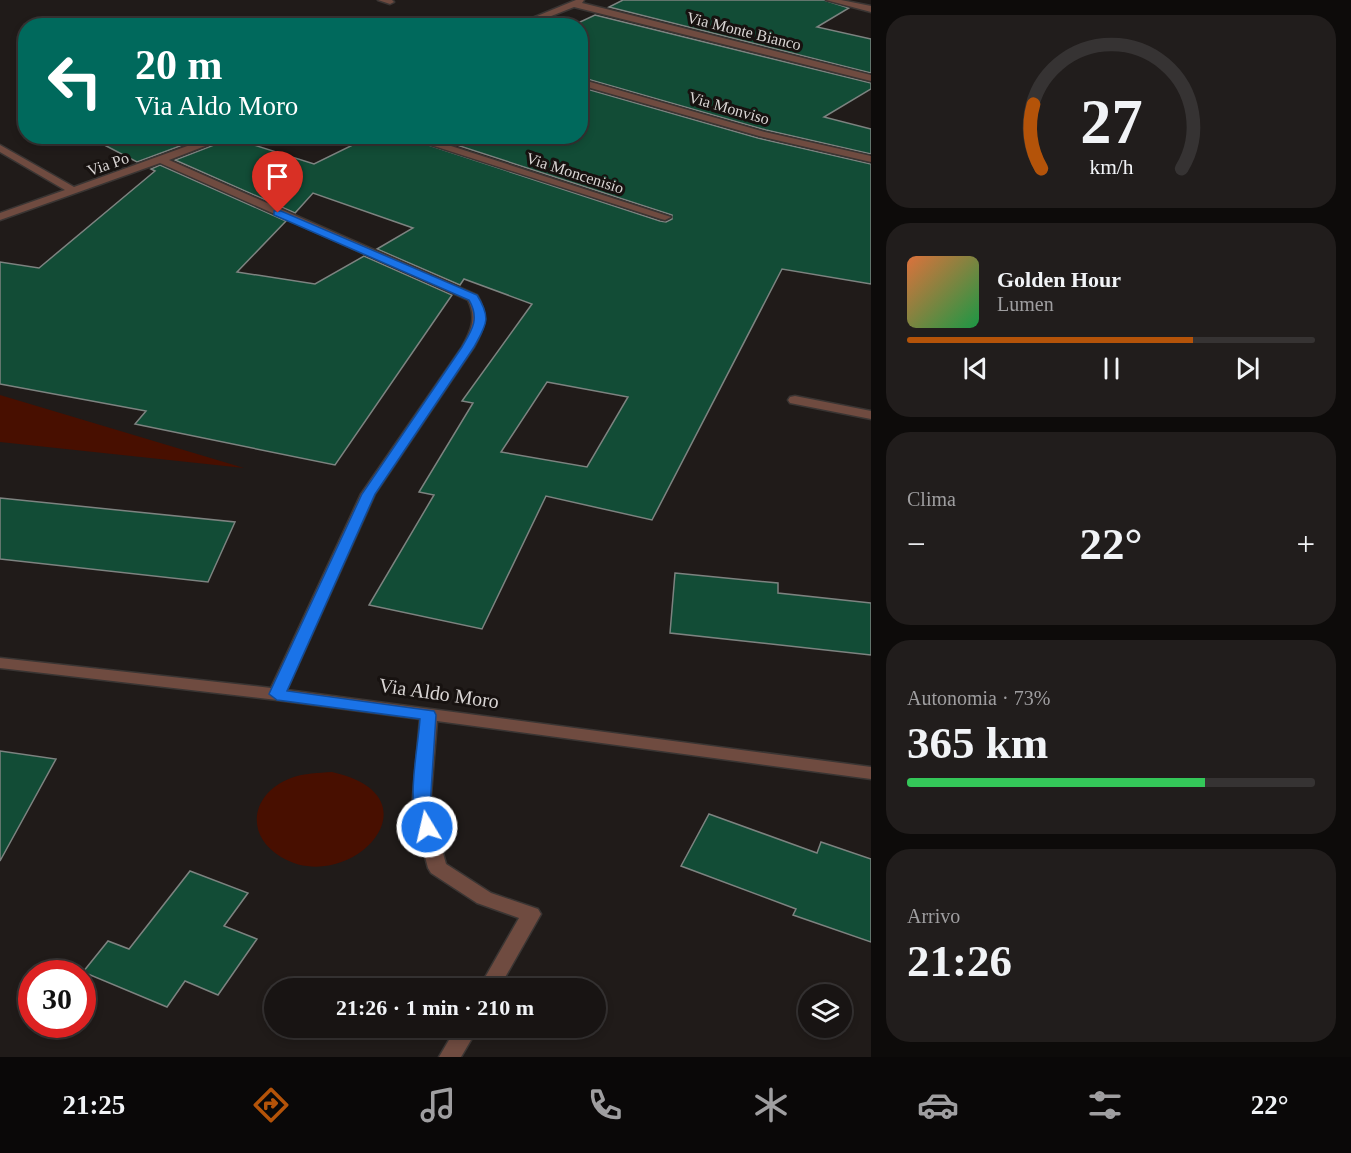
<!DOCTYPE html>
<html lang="it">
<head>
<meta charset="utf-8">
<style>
	:root { --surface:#181413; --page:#211d1c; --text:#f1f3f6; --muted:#9f9ea0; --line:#363333; --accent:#b45309 }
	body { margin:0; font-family:"Times New Roman",serif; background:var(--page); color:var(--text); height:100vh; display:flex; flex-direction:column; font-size:22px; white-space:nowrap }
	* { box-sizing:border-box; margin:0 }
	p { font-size:20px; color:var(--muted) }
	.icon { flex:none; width:33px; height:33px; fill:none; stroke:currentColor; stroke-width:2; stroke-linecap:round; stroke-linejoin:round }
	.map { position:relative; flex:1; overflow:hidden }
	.drawer { display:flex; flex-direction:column; gap:15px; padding:15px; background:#0d0b0a; width:480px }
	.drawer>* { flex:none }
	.top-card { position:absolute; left:18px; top:18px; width:570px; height:126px; border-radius:24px; box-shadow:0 3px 9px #0003,0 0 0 2px var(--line); background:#00695c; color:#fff; overflow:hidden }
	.buttons { position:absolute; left:798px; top:984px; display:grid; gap:12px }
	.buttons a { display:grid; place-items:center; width:54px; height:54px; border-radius:50%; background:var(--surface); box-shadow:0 3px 9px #0003,0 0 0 2px var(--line); font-size:30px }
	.speed { position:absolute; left:18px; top:960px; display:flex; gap:12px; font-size:30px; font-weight:700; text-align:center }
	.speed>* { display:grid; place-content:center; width:78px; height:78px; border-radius:50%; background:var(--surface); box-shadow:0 3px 9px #0003,0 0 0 2px var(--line); line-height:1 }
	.speed .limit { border:9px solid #d22; background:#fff; color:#111 }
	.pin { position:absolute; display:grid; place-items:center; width:51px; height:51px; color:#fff; margin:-62px -26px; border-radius:50% 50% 50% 0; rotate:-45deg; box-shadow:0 0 6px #0007 }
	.pin .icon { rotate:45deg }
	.me { position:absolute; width:66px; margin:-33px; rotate:351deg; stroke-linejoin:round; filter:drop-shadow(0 0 4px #0008) }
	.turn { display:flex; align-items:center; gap:21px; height:126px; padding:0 18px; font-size:27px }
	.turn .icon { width:78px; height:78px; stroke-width:2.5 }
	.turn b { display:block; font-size:42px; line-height:51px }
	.big { font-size:45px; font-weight:700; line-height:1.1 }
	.drawer .tile { flex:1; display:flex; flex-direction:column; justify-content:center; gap:9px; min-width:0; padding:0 21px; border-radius:24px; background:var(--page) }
	.drawer .dial { align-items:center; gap:0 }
	.dial svg { height:156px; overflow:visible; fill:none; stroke:var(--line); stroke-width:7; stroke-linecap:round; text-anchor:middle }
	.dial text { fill:var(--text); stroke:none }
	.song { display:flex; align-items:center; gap:18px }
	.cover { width:72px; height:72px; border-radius:9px; background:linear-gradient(135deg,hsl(20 70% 55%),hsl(140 70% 35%)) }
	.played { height:6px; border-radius:3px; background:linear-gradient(90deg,var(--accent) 70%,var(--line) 70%) }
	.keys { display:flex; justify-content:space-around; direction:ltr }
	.heat { display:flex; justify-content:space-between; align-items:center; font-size:33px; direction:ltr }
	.charge { height:9px; border-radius:4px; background:linear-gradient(90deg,#34c759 73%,var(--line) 0) }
	.trip { position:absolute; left:264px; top:978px; width:342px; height:60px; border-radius:30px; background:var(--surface); box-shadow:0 3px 9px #0003,0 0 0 2px var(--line); font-weight:700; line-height:60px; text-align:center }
	.tab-bar { display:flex; height:96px; justify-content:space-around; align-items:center; background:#0a0808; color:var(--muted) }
	.tab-bar .icon { width:42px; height:42px }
	.tab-bar .active { color:var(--accent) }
	.tab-bar b { font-size:27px; color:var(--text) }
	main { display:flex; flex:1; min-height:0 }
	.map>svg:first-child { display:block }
	.green { fill:#480f00 }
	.building { fill:#124c36; stroke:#7d8380; stroke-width:1.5; fill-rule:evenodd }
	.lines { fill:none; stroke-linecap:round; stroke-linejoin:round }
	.minor-casing { stroke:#3a3533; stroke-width:3 }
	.minor { fill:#6f4b40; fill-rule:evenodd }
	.route { fill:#1a73e8; stroke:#114b97; stroke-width:1.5 }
	.labels { text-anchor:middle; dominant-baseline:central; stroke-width:6; stroke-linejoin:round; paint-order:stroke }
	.far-street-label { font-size:16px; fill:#d9d5d4; stroke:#171210 }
	.street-label { font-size:20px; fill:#d9d5d4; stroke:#171210 }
</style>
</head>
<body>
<main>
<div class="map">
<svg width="871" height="1057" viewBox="0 0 871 1057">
	<rect width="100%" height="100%" fill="#201b19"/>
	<g class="green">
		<path d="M0,395L244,468L0,442Z"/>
		<path d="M332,772C444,797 349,898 281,857C244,835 251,793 291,778C305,773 318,773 332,772Z"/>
	</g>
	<g class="building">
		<path d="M623,0H824L849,8L817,27L871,39V73L609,7Z"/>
		<path d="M595,15L871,83V89L824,117L871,129V154L766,130L580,77V22Z"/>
		<path d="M580,87L758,138L871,164V284L782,269L652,520L546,496L482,629L369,605L434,495L419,492L473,403L462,401L532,304L464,279L460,285L377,249L413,228L313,193L295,213L175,160L232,138L314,164L371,136H401L660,221L666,222L672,219V215L429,136H580ZM547,382L628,397L587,467L501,452Z"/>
		<path d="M87,136H207L137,162Z"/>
		<path d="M160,165L286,221L237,272L315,284L364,256L452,295L335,465L135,424L146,411L0,384V262L39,268L155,171L151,169Z"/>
		<path d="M0,498L235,522L208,582L0,559Z"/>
		<path d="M675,573L778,583V593L871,603V655L670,633Z"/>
		<path d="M0,751L56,759L0,861Z"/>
		<path d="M709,814L817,853L821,842L871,859V942L793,915L796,909L681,866Z"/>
		<path d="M190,871L248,893L224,926L257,939L218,995L185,981L167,1007L83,972L108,941L129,949Z"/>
	</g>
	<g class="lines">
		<defs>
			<g id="minor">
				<path d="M378,0H392L394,2L390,4Z"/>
				<path d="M576,0H584L582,3L871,75V81L574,7L526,26H513Z"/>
				<path d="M826,0H841L871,6V12Z"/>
				<path d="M580,79L765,132L871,156V162L759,136L580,85Z"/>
				<path d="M215,136H231L169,160L477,295C489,315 485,328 474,347L375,494L287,690L871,767V779L437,721L430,807L446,864L491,893L538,909L541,914L499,988H479L519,918L477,903L431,873L428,868L412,807L420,719L277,700L0,668V658L271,688L361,494L462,347C471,331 477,318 468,300L160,163L0,220V213L65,190L0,152V145L74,187Z"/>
				<path d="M403,136H420L671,217L665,220L661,219Z"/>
				<path d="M795,396L871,411V419L790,403L788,400L790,397Z"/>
				<path d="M456,1028H478L461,1057H439Z"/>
			</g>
		</defs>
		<use href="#minor" class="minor-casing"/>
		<use href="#minor" class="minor"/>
	</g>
	<path class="route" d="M274,211H281L477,295C492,319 486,325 474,347L375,494L287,691L434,711L436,715L430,807L435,827L433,832L427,834L421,832C405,804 418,750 420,719L277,700L269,694L362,494L462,347C472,330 480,319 469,300L274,215Z"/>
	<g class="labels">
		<g class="far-street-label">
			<text transform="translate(744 31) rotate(14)">Via Monte Bianco</text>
			<text transform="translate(729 108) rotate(16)">Via Monviso</text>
			<text transform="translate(108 164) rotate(-19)">Via Po</text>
			<text transform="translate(575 173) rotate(18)">Via Moncenisio</text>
		</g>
		<g class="street-label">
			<text transform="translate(439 693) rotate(8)">Via Aldo Moro</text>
		</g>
	</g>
</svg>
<div class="buttons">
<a><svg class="icon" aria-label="layers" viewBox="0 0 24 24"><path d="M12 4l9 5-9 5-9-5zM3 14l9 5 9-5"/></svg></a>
</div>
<div class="speed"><div class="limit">30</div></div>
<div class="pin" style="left:278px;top:213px;background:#d93025"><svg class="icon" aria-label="arrive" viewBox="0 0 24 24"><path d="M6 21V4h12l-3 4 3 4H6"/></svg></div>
<svg class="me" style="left:427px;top:827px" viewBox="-20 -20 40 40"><circle r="17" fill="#1a73e8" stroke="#fff" stroke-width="3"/><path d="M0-11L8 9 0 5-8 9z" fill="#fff"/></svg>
<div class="trip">21:26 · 1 min · 210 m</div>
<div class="top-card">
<div class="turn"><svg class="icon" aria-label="left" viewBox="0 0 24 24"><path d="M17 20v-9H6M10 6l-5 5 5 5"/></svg><div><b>20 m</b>Via Aldo Moro</div></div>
</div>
</div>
<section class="drawer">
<div class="tile dial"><svg viewBox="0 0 100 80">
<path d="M14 69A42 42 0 1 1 86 69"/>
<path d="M14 69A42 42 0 0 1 10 36" stroke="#b45309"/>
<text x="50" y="56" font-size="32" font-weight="700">27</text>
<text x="50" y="72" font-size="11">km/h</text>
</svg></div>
<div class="tile">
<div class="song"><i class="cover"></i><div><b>Golden Hour</b><p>Lumen</p></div></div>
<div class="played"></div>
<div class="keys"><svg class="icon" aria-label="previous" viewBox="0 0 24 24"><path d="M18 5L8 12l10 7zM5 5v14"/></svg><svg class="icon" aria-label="pause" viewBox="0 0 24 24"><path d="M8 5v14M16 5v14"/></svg><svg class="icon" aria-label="next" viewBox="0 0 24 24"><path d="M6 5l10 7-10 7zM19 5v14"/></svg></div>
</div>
<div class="tile"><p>Clima</p>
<div class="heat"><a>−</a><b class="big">22°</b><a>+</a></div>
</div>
<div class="tile"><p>Autonomia · 73%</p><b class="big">365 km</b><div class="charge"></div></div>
<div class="tile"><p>Arrivo</p><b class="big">21:26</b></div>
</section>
</main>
<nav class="tab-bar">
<b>21:25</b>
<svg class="icon active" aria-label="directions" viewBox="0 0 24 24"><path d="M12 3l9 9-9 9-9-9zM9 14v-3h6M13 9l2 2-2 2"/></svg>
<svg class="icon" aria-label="music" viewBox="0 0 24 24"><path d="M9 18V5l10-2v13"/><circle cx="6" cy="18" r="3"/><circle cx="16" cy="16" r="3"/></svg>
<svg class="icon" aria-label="phone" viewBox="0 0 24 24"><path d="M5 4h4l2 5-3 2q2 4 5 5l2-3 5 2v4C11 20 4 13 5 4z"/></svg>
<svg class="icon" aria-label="climate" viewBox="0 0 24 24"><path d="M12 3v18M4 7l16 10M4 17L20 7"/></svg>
<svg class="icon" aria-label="car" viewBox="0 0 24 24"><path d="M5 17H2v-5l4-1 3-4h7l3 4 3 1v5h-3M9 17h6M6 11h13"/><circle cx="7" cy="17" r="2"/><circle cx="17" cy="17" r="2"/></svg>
<svg class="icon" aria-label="filters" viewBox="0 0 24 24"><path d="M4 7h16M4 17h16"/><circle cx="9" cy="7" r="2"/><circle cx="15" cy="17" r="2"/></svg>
<b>22°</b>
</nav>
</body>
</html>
